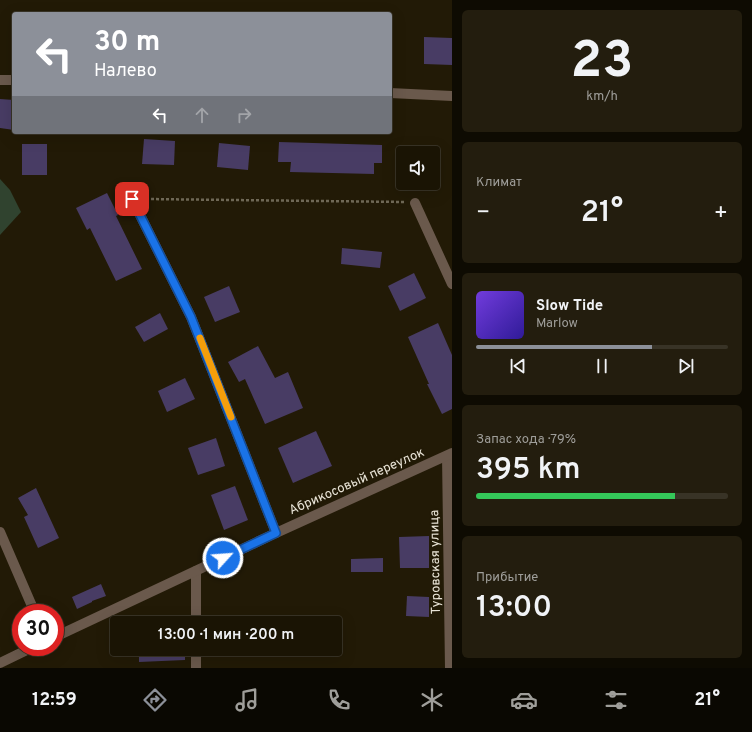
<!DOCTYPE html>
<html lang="ru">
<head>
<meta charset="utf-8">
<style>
	:root { --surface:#1a1404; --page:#231d0e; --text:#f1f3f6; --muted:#9f9e9a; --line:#383326; --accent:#8c9099 }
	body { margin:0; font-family:Overpass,sans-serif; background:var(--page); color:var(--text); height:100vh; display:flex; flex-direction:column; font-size:15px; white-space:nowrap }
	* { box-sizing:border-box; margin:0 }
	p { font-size:13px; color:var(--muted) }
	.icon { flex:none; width:22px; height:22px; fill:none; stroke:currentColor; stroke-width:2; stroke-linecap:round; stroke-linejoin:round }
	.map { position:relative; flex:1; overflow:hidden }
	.details { display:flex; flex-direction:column; gap:10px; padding:10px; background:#0e0b02; width:300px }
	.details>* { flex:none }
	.top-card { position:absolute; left:12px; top:12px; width:380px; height:122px; border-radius:4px; box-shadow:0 4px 16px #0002,0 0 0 1px var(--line); background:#8c9099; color:#fff; overflow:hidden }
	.fabs { position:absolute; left:396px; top:146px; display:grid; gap:8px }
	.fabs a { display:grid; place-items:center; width:44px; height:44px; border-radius:4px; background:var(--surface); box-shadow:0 4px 16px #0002,0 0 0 1px var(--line); font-size:20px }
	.speed { position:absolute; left:12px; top:604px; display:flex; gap:8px; font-size:20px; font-weight:700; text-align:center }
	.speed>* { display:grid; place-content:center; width:52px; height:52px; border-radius:50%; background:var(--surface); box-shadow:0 4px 16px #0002,0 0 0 1px var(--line); line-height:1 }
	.speed .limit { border:6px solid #d22; background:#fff; color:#111 }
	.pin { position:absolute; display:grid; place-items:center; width:34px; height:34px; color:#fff; margin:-17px; border-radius:8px; box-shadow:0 2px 6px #0006 }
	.me { position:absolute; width:44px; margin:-22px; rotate:64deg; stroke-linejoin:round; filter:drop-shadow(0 0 3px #0008) }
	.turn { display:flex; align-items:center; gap:14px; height:84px; padding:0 16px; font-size:18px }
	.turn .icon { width:52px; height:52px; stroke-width:2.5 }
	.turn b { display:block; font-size:28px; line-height:34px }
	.lanes { display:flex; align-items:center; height:38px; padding:0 16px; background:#0003; justify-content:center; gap:20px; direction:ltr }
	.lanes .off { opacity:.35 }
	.big { font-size:30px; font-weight:600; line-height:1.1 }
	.details .widget { flex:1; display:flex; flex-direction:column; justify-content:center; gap:6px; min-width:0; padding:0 14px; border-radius:6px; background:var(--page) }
	.details .dial { align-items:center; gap:0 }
	.dial b { font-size:52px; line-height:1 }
	.song { display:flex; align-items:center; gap:12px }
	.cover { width:48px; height:48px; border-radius:6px; background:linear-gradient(135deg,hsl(260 70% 55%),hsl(250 70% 35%)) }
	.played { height:4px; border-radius:2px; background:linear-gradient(90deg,var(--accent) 70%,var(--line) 70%) }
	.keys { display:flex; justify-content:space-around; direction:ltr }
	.heat { display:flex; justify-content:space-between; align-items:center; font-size:22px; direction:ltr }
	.charge { height:6px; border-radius:3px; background:linear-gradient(90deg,#34c759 79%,var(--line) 0) }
	.trip { position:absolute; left:110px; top:616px; width:232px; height:40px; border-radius:4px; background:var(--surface); box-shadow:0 4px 16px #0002,0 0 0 1px var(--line); font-weight:600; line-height:40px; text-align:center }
	.menu { display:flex; height:64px; justify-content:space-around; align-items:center; background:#0a0802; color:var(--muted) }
	.menu .icon { width:28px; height:28px }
	.menu .on { color:var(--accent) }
	.menu b { font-size:18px; color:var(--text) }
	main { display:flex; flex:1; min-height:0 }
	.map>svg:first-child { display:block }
	.green { fill:#30432f }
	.building { fill:#483c64 }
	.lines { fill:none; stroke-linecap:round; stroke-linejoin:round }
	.path { stroke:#6f6856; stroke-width:2.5; stroke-dasharray:3 2; stroke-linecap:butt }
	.minor { stroke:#6a594c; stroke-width:10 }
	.route-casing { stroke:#114b97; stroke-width:10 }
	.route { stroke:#1a73e8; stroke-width:7 }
	.slow { stroke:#f59e0b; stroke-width:7 }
	.labels { text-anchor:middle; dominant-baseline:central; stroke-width:3.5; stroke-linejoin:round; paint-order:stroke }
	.street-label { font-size:13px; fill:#e9e4d7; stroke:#221a06 }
</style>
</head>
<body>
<main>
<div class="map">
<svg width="452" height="668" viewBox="0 0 452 668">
	<rect width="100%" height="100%" fill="#221a06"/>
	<path class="green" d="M0,179L10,190L21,212L0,235Z"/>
	<g class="building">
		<path d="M424,37L452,38V65L424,64Z"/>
		<path d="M0,99L14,100V130L0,128Z"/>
		<path d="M144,139L175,141L174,165L142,164Z"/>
		<path d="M279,142L382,145V163H374V174L290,172L291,162H278Z"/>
		<path d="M219,143L250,146L248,170L217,167Z"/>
		<rect x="22" y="144" width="25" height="31"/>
		<path d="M107,193L118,215L116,216L142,269L116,281L90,228L87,230L76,208Z"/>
		<path d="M342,248L382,252L380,268L341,264Z"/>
		<path d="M414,273L426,298L400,311L388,286Z"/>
		<path d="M229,286L240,312L215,322L204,297Z"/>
		<path d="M160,313L168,329L144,342L135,327Z"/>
		<path d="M438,323L452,355V409L442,414L427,384H429L408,337Z"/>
		<path d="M258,346L275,378L288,372L303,408L265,424L245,379L239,382L228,362Z"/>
		<path d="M185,378L195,399L167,412L158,391Z"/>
		<path d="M316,431L332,466L293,483L278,448Z"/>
		<path d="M216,438L225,466L198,475L188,448Z"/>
		<path d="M235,486L248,520L224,530L211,495Z"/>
		<path d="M36,488L59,538L38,548L24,517L28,515L18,498Z"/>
		<path d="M429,536V568H400L399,537Z"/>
		<path d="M383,558V572H351V559Z"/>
		<path d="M101,584L106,596L92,601V602L77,609L72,597Z"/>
		<path d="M407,596L429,597V617L406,616Z"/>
		<path d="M139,649H185V660L139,662Z"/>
	</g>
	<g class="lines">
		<path class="path" d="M146,199L405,202"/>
		<g class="minor">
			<path d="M0,80H14"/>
			<path d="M390,93L452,96"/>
			<path d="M132,199L191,317L276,533"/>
			<path d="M415,203L452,284"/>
			<path d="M447,456L450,668"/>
			<path d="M0,532L35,613"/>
			<path d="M196,623V571"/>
			<path d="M55,637L276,533L452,453"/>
			<path d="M0,663L33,647"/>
			<path d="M196,668V649"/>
		</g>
	</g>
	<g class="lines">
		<defs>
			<path id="route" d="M132,199L191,317L276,533L223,558"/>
		</defs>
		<use href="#route" class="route-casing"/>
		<use href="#route" class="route"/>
		<path class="slow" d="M200,338L231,417"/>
	</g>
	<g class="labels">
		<g class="street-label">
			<text transform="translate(357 482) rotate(-24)">Абрикосовый переулок</text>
			<text transform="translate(436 562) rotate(-91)">Туровская улица</text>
		</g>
	</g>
</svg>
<div class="fabs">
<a><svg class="icon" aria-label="sound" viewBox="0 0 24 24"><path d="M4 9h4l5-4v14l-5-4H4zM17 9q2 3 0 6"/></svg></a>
</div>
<div class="speed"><div class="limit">30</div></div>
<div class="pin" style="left:132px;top:199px;background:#d93025"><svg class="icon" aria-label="arrive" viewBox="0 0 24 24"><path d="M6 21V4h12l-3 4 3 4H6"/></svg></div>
<svg class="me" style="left:223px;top:558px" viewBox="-20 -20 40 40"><circle r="17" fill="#1a73e8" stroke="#fff" stroke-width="3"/><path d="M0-11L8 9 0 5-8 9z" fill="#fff"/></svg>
<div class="trip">13:00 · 1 мин · 200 m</div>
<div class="top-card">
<div class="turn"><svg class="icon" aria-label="left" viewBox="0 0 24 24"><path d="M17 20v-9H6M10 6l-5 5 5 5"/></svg><div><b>30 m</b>Налево</div></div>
<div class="lanes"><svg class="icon" aria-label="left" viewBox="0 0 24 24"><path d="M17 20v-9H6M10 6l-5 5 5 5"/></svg><svg class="icon off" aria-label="ahead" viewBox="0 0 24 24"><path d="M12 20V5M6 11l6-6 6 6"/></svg><svg class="icon off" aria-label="right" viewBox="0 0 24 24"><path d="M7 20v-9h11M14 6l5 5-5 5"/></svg></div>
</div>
</div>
<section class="details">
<div class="widget dial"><b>23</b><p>km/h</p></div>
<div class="widget"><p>Климат</p>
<div class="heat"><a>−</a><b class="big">21°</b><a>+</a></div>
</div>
<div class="widget">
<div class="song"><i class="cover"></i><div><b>Slow Tide</b><p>Marlow</p></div></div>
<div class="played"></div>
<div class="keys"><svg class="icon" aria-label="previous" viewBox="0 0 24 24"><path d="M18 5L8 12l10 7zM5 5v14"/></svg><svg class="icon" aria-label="pause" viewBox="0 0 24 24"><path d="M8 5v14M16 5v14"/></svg><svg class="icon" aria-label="next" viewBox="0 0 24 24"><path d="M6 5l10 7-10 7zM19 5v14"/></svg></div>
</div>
<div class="widget"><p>Запас хода · 79%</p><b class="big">395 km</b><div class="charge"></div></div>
<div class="widget"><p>Прибытие</p><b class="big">13:00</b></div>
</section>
</main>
<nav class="menu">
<b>12:59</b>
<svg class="icon on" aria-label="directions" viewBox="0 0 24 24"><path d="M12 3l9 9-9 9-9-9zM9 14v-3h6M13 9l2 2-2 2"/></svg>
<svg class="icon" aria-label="music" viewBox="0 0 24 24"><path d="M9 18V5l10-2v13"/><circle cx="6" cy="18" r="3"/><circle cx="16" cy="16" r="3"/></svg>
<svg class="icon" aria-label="phone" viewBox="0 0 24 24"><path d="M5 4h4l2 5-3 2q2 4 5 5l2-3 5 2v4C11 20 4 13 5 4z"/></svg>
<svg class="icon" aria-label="climate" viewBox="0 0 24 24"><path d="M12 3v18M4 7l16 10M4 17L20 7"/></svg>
<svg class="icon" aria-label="car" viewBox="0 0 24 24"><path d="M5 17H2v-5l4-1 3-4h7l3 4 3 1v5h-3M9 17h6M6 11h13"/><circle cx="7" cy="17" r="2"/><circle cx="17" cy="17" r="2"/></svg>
<svg class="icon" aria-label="filters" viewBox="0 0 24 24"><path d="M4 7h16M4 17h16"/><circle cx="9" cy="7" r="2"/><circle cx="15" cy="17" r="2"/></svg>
<b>21°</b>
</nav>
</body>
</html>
